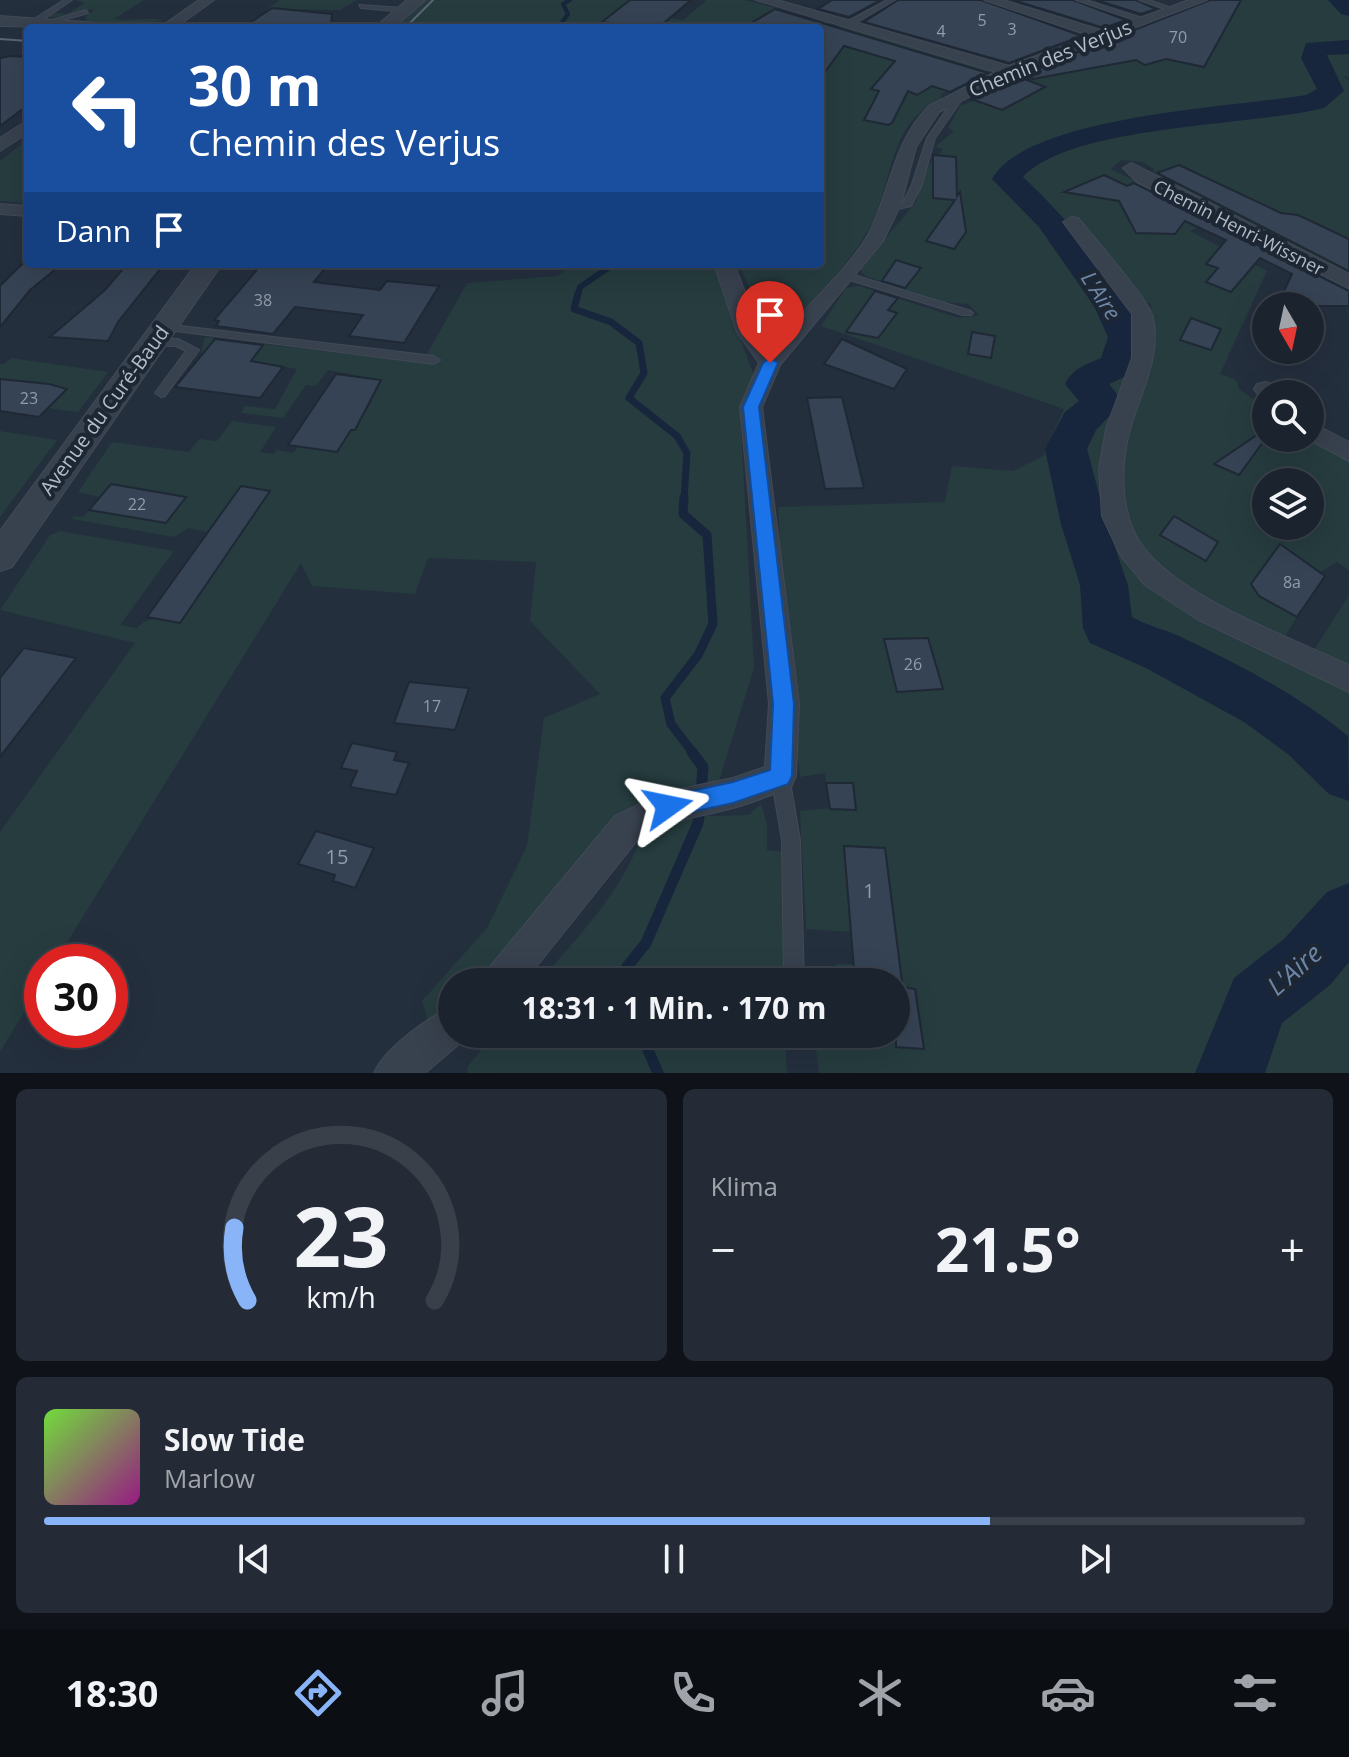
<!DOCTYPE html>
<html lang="de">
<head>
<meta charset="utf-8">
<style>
	:root { --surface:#1b232e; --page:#242b36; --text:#f1f3f6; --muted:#a0a4aa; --line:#39404a; --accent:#8ab4f8 }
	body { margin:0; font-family:"Open Sans",sans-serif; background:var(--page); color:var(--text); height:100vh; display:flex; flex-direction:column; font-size:30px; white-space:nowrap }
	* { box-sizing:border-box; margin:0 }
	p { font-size:26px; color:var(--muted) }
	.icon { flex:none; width:44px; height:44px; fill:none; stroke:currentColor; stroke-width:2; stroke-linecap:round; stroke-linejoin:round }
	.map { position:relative; height:1073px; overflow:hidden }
	.details { display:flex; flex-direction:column; gap:16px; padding:16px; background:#0f1319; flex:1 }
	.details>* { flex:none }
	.hud { position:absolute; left:24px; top:24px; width:800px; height:244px; border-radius:8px; box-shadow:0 8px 32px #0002,0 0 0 2px var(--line); background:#1a4fa0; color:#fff; overflow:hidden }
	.needle { width:52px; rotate:171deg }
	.tools { position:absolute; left:1252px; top:292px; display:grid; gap:16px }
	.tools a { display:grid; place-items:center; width:72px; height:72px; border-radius:50%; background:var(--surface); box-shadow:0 8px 32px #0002,0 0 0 2px var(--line); font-size:40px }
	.speed { position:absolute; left:24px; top:944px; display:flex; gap:16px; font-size:40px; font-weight:700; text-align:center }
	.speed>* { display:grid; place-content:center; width:104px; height:104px; border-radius:50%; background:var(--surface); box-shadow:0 8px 32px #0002,0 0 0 2px var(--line); line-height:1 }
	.speed .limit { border:12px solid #d22; background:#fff; color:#111 }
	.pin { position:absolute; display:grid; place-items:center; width:68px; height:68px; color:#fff; margin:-82px -34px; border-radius:50% 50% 50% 0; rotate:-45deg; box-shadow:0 0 8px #0007 }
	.pin .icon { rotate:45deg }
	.me { position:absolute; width:88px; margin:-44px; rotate:78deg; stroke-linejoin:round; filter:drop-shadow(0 0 6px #0008) }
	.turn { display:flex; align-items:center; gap:28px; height:168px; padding:0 32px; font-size:36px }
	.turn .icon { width:104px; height:104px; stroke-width:2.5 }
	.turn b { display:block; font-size:56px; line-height:68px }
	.then { display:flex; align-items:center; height:76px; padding:0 32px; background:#0003; gap:16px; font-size:30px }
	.big { font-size:60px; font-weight:700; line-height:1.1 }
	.details .tile { flex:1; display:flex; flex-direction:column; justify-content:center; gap:12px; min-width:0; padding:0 28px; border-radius:12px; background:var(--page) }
	.details .dial { align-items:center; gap:0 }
	.dial svg { height:208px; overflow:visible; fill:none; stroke:var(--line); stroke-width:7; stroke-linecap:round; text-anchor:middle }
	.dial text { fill:var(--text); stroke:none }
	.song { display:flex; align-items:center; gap:24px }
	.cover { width:96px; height:96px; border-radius:12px; background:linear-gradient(135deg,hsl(100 70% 55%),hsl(310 70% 35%)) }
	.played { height:8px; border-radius:4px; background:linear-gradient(90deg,var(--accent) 75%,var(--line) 75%) }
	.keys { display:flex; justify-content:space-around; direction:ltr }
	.heat { display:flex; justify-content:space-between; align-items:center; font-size:44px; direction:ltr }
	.details .tiles { flex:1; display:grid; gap:16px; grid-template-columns:1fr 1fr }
	.tile:last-child { grid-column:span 2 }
	.trip { position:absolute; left:438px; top:968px; width:472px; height:80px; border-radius:40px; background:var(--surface); box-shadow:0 8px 32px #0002,0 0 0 2px var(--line); font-weight:700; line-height:80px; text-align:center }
	.tabs { display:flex; height:128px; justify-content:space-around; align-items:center; background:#0b0e12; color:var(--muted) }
	.tabs .icon { width:56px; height:56px }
	.tabs .current { color:var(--accent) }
	.tabs b { font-size:36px; color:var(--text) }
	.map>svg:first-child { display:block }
	.green { fill:#263c3f; fill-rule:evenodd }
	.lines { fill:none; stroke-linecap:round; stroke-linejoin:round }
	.stream-far4 { stroke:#17263c; stroke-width:4 }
	.stream-far3 { stroke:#17263c; stroke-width:6 }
	.stream-far2 { stroke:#17263c; stroke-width:7 }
	.stream-far1 { stroke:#17263c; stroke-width:9 }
	.stream { stroke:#17263c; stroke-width:11 }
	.river { fill:#17263c; fill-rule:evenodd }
	.building { fill:#364354; stroke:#1f2835; stroke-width:2 }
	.service-casing { stroke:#414a57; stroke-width:2 }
	.minor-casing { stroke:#414a57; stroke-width:2 }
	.tertiary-casing { stroke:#414a57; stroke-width:2 }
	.service { fill:#38414e; fill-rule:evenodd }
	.minor { fill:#38414e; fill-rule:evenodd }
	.tertiary { fill:#38414e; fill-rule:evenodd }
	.tram { stroke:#5a6575; stroke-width:2 }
	.route { fill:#1a73e8; stroke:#114b97; stroke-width:2 }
	.labels { text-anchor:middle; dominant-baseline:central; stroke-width:8; stroke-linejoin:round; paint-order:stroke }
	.number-label { font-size:16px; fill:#929caa }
	.far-street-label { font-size:18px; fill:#b4bcc9; stroke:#1d2633 }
	.street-label { font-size:20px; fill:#b4bcc9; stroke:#1d2633 }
	.near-number-label { font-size:20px; fill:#929caa }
	.water-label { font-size:22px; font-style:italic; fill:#6d86a8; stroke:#1d2633 }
	.near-water-label { font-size:26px; font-style:italic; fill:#6d86a8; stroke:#1d2633 }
</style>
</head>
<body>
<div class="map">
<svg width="1349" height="1073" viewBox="0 0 1349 1073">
	<rect width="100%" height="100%" fill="#242f3e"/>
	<g class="green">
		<path d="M76,0H144L114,19C133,21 147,17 164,20L138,25L86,21V16L95,10C80,7 65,19 48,17L55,13L67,14L85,3Z"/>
		<path d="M280,0H357L340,10L267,9Z"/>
		<path d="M424,0H646L639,13L683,20L707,0H744L784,10L780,12L831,23L820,30L634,28L621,25L617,28H398Z"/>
		<path d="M1215,0H1349V77L1343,76L1349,81V273L1151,177L1154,169L1143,162L1121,160L1111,169L1349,287V294L1205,224L1190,231L1267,271L1220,374L1236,380L1239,389L1266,408V438H1310L1349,460V570L1337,562L1320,572L1284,547L1278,546L1269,559L1260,596L1297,617L1283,640C1193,592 1104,564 1123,441C1127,411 1148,383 1152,353C1153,337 1151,320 1151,304L1138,300V358L1107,453L1133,563L1349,686V1073H819L814,1034H896V982H838L836,964H853L851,932L806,929L800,811L830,808L825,773L800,777L783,607L778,507L945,502L952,466L1013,471L1043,456L1064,409L821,326L846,288L859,286L959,318L979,315L968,304L944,302L865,276L860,269L916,202L926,167L931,163L932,155H939L943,149L935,147L954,131L948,128L960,106L1029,80L1028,71L1059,59L1072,56L1070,54L1118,35L1135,34L1133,30ZM1266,482H1310V526H1266Z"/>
		<path d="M841,25L988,69L990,75L976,83L964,80L949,81L967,86C958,91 949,90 941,94V99C889,122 894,177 872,223C856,256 828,283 804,310C763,332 755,300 741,269L768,267V264H820V41Z"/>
		<path d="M28,139V203L0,201V161Z"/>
		<path d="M573,264H713L754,376L740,408L754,668L708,816L749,815L761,804L767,824V850L784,852V982H539C576,939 620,894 640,840L653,834L638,808L481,982H452V1012L431,1030L422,1001L487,928L527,846L544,718L600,694L530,621L536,562L428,558L415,594L312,586L301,563L55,962H42V983L0,1052V832L135,643L0,610L50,535L60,531L174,551L120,625L137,628C149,614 164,620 180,623L270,491L241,486L208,532L188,528L174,537L72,519L74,516L83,517L100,497L78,492L112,442L189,452L199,439L217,441L232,421L276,427L260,452L274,454L277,450L293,453L298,446L355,430L372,401L369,399L380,380L328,370L316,386L306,385L283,418L241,413L245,406L275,409L297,369L249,360L200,357L205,337L422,363L467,283L557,276Z"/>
		<path d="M11,358L108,372L78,412L48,408L66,389L0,379V364H4Z"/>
		<path d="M0,431L57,440L0,517Z"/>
		<path d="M1349,595V674L1311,655Z"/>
		<path d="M495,1034H785L787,1073H468L467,1067Z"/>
	</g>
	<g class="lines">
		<path class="stream-far4" d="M558,28L568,14L563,4L570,0"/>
		<path class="stream-far3" d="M578,295L580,287L614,264"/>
		<path class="stream-far2" d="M578,293L574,309L611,322L639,343L644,373L629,398L677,436L687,453L684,499"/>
		<path class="stream-far1" d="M684,497L683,514L707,535L713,624L698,655L665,698L671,724L694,754"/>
		<g class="stream">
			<path d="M692,752L703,767L701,794"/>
			<path d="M627,982L626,968L646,943L698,823L700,808"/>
			<path d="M641,1034L658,1073"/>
		</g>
		<g class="river">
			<path d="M1328,0H1349V16L1341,14Z"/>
			<path d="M1349,40V54L1327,55L1344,91L1324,108C1252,126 1071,125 1023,177C1072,223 1116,277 1146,337L1131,374L1109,384L1123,402L1096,430L1087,449L1107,524L1128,585L1132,617C1148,626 1167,630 1183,638C1242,666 1298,695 1348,736L1349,801L1329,794L1288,754L1244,722L1146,668L1090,643L1083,628L1080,585L1061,524L1045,449L1065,412L1079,401L1065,384C1073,368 1085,365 1101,358L1108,337L1094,306L1039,227L992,179C1028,115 1236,107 1306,95L1317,89L1301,58L1306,43Z"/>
			<path d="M1349,883V962L1330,985L1282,1023L1265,1073H1195L1234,978L1284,939L1327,892Z"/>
		</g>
	</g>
	<g class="building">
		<path d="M630,0H691L658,28L602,22Z"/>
		<path d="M832,0H881L849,17L818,9Z"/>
		<path d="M898,0H981L1082,36L1009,63L864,22Z"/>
		<path d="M1013,0H1073L1126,20L1104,28Z"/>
		<path d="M1096,0H1136L1156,9L1141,14Z"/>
		<path d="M1210,0H1241L1204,67L1166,59L1145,65L1136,60L1027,80L1045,87L1002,110L971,99L1015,77Z"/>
		<path d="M272,8L332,14L331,28H242Z"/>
		<path d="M775,9L988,73L950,92L932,86L917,95L908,91L892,123L888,125L864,120L879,91L871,89L895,61L844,46L820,79V28H743Z"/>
		<path d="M10,56L28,57V105L0,126V58Z"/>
		<path d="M933,155L956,157L957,196L960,192L966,232L954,249L926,241L955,200L933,198Z"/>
		<path d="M1179,165L1281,213L1298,215L1349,239V271L1157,173Z"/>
		<path d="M1104,175L1127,186L1134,183L1349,291V306H1277L1292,274L1260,258L1231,292L1206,282L1218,268L1206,264L1226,240L1185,221L1175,234L1136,233L1119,201L1064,192Z"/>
		<path d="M896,260L921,268L905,288L882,281Z"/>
		<path d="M22,264H62L30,290L0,327V286Z"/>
		<path d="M127,264H164L118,322L108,341L50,337L105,290Z"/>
		<path d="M262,264H321L319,267L325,268L314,282L380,290L387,281L439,286L404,343L349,336L363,315L295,307L273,334L216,326L219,321L214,320Z"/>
		<path d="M875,291L898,298L888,310L897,313L878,338L846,332Z"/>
		<path d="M1191,318L1221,329L1211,350L1180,340Z"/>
		<path d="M972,332L995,336L991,358L968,354Z"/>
		<path d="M215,339L263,345L251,361L283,367L260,398L175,387Z"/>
		<path d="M842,339L907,369L894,389L824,364Z"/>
		<path d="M336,374L381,380L355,430H351L337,452L288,445Z"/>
		<path d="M0,379L49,384L67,389L39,417L0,411Z"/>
		<path d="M842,397L864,488L825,489L807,398Z"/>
		<path d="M1266,429V438L1239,475L1214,464Z"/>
		<path d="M111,484L186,497L166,523L89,510Z"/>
		<path d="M241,486L270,491L180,623L147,617Z"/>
		<path d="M1174,516L1218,542L1206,561L1160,535Z"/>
		<path d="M1280,544L1325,576L1297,617L1259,596L1251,584Z"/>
		<path d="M928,638L943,689L897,692L884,639Z"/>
		<path d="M24,648L76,658L0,757V678Z"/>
		<path d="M409,682L469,688L455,730L394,723Z"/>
		<path d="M352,743L397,752L394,760L409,763L396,795L350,787L357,771L341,768Z"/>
		<path d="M826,783H853L856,810L830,809Z"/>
		<path d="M316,831L374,848L355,888L333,881L335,875L298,864Z"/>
		<path d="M844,846L885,848L902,982H855Z"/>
		<path d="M896,986L915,989L924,1049L896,1047Z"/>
	</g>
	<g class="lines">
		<defs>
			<g id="service">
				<path d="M64,0H72L35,25L28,23Z"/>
				<path d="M887,0H895L852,25L845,23Z"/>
				<path d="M1076,0H1086L1148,20L1141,22Z"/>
				<path d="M1139,0H1149L1177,10L1171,11Z"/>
				<path d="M359,5L405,8L409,10L405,12L361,8Z"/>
				<path d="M86,10L88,13L46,25L42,23Z"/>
				<path d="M958,93L965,95L935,138L921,187L911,206L886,212V208L902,204L911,187L927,138Z"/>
				<path d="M844,272L971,311L973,313L971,315H963L840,277L839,275Z"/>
				<path d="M164,324L434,356L440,360L434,364L160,329L158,327Z"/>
				<path d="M153,338L178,339L199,350L165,396L161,397L155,393L186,351L176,346L149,345V339Z"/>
				<path d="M780,768L786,770L789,776L800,840L804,982H784L782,840L771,776L774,770Z"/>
			</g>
			<g id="minor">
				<path d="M199,0H214L175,28H159Z"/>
				<path d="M756,0H777L1009,66L1091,36L984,0H1003L1104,31L1189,0H1207L1014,74L939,112L916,147L901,204L883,241L780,365L762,407L799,704L796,776L791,787C772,794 753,803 733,808C700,817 668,820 639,838L524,982H483L488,969L615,816L666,792L733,778L765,767L769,704L740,407L759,363L737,332L714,264H734L753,312L795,321C816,297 853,262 868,235C890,193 893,141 929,106L996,72ZM756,326L785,332L771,349Z"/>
				<path d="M28,120V133L0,151V138Z"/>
				<path d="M1131,163L1349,274V288L1137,182L1123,168Z"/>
				<path d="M0,204L28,206V216L0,214Z"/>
				<path d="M1072,217L1078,218C1092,235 1148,299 1152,315C1163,351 1141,392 1131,426C1120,462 1119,512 1141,544C1179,598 1289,637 1349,665V692L1197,619L1145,585L1121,556L1102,516L1099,469L1106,429L1132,358V314L1063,222Z"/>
				<path d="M1265,382L1273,384L1280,394H1266V401L1261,399L1254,389L1257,384Z"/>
				<path d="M1310,422L1349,442V461L1306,438H1310Z"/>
				<path d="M452,1007V1034H468L465,1039L425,1073H374C384,1049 428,1017 452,1007Z"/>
			</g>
			<g id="tertiary">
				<path d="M407,0H425L394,28H374Z"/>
				<path d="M0,16L98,23L107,28L0,26Z"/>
				<path d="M196,264H222L12,567L0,571V531Z"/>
			</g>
		</defs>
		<use href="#service" class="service-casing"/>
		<use href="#minor" class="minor-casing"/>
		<use href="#tertiary" class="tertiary-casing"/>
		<use href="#service" class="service"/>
		<use href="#minor" class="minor"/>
		<use href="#tertiary" class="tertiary"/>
		<g class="tram">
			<path d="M405,28L433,0"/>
			<path d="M0,39L28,41"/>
		</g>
	</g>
	<path class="route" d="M770,358L778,363L759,407L794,704L792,776L788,784L733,803L668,817L660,813L656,806L660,798L733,782L770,770L773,704L743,407L763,363Z"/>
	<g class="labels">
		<g class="number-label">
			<text x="982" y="20">5</text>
			<text x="1012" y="29">3</text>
			<text x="941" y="31">4</text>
			<text x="1178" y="37">70</text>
			<text x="263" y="300">38</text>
			<text x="29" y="398">23</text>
			<text x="137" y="504">22</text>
			<text x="1292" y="582">8a</text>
			<text x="913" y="664">26</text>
			<text x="432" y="706">17</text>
		</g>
		<g class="far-street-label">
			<text transform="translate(1239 227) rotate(27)">Chemin Henri-Wissner</text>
		</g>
		<g class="street-label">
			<text transform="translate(1050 58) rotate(-22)">Chemin des Verjus</text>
			<text transform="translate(104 410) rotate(-54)">Avenue du Curé-Baud</text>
		</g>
		<g class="near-number-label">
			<text x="337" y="856">15</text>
			<text x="869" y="890">1</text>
		</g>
		<g class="water-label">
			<text transform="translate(1102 295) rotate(57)">L'Aire</text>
		</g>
		<g class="near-water-label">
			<text transform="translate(1294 969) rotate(-41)">L'Aire</text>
		</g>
	</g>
</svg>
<div class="tools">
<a><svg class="needle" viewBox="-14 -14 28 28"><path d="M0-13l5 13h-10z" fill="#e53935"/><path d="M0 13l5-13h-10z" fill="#a0a4aa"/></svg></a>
<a><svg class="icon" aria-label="search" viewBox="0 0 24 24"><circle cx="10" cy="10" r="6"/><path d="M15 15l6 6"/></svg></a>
<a><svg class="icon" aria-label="layers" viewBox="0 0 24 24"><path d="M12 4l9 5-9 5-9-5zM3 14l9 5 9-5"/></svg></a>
</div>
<div class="speed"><div class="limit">30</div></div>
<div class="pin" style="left:770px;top:363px;background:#d93025"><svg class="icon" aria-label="arrive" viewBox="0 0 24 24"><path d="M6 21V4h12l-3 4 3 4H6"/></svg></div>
<svg class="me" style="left:668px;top:806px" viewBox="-20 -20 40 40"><path d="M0-17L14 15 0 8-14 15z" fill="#1a73e8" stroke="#fff" stroke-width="4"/></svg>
<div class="trip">18:31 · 1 Min. · 170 m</div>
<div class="hud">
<div class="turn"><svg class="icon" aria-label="left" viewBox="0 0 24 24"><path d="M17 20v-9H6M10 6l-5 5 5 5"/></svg><div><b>30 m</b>Chemin des Verjus</div></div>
<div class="then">Dann<svg class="icon" aria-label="arrive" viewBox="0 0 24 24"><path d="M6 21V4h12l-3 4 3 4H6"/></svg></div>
</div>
</div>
<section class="details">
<div class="tiles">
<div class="tile dial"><svg viewBox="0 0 100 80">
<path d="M14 69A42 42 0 1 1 86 69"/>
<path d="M14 69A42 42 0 0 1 9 41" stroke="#8ab4f8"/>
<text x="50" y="56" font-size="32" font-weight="700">23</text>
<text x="50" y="72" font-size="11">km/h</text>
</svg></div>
<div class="tile"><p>Klima</p>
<div class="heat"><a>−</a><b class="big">21.5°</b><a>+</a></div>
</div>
<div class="tile">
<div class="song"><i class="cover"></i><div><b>Slow Tide</b><p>Marlow</p></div></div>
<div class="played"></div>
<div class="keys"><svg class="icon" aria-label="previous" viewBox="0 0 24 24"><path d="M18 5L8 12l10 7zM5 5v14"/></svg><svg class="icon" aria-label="pause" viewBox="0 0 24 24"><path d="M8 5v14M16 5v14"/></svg><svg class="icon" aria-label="next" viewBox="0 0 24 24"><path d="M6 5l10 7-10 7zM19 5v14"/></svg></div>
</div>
</div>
</section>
<nav class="tabs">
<b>18:30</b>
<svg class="icon current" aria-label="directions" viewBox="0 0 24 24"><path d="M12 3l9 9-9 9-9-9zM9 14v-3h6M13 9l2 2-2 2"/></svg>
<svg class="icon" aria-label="music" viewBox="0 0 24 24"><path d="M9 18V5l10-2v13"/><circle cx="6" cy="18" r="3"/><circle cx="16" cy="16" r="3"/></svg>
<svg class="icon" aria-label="phone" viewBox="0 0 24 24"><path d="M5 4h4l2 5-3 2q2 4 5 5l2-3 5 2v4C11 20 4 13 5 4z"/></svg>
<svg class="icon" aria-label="climate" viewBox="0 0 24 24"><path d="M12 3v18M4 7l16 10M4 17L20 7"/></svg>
<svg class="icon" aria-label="car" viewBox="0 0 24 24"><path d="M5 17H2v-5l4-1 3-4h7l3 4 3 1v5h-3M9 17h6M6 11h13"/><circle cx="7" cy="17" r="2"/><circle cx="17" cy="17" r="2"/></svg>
<svg class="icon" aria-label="filters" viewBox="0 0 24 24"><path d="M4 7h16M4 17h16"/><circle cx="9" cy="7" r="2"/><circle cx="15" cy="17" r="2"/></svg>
</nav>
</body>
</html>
